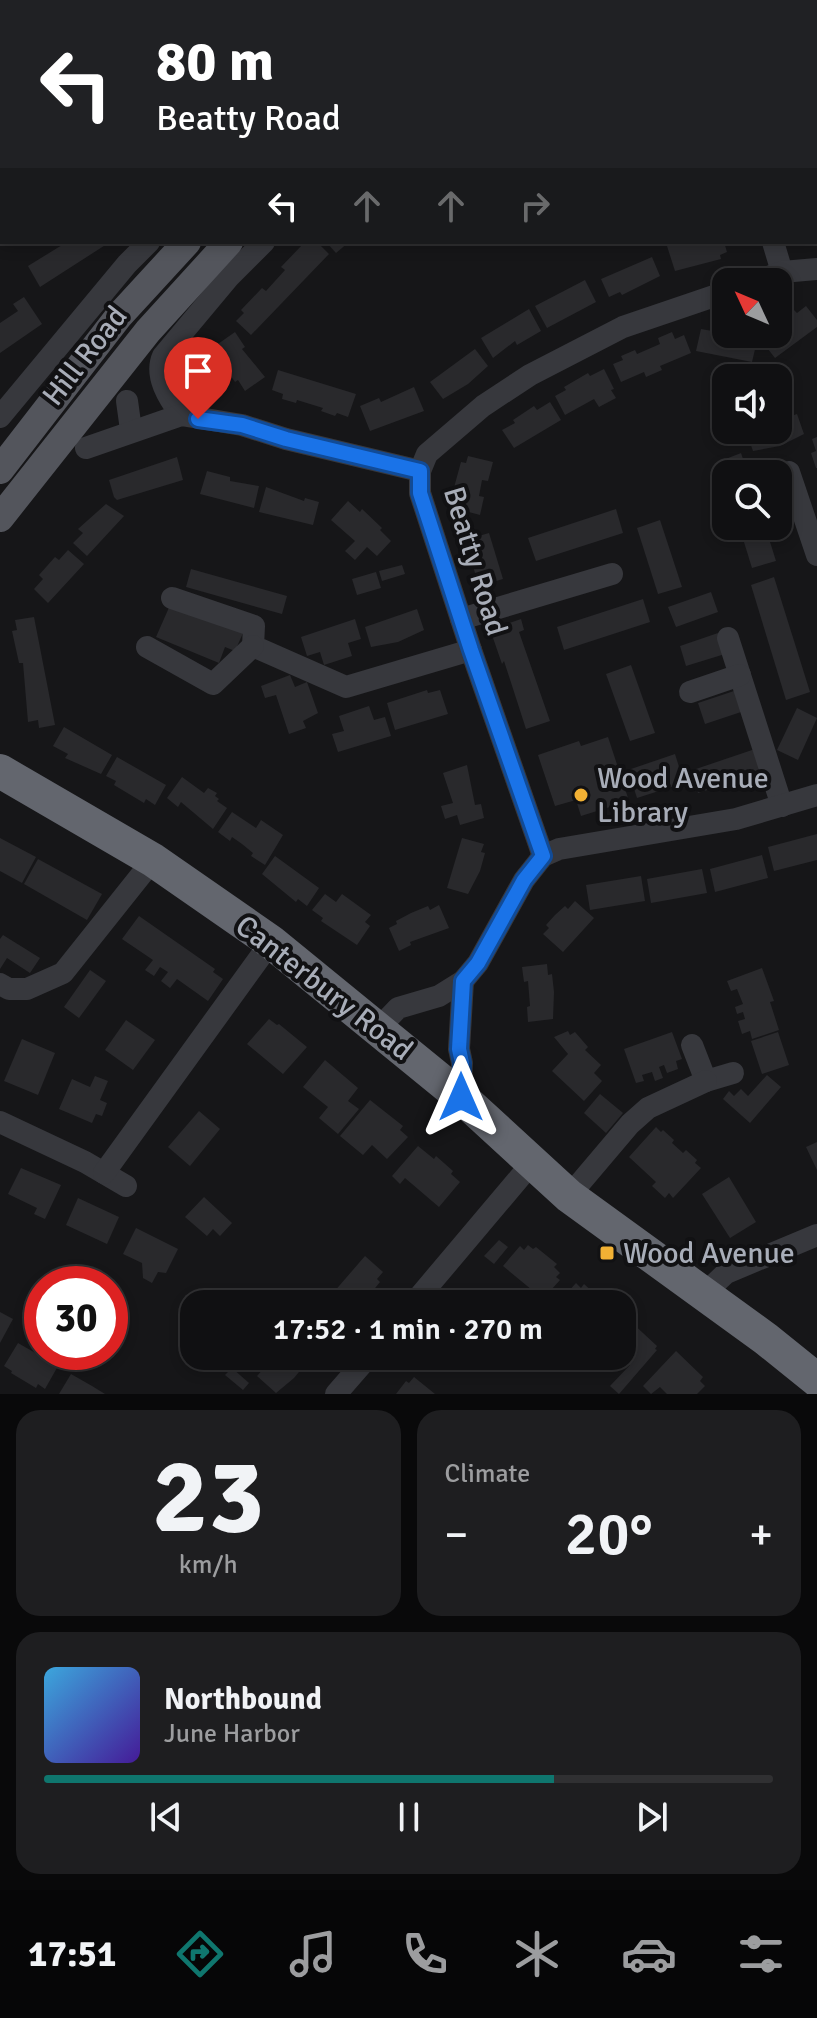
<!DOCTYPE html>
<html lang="en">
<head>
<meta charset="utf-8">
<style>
	:root { --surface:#101012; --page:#1e1e20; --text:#f1f3f6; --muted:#9c9d9f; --line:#303032; --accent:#0f766e }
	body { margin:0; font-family:Signika,sans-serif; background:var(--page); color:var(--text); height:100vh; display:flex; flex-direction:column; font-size:30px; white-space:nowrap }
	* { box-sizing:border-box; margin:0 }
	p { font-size:26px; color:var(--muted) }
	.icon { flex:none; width:44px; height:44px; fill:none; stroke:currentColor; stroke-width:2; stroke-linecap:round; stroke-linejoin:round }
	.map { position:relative; height:1394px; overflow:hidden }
	.details { display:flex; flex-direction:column; gap:16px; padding:16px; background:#09090a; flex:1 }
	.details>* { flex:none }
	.hud { position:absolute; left:0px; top:0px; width:818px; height:244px; box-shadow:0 4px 12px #0003,0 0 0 2px var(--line); background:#202124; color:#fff; overflow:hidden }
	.needle { width:52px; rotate:314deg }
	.fabs { position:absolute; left:712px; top:268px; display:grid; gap:16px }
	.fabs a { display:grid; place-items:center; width:80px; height:80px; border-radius:16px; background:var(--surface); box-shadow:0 4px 12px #0003,0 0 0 2px var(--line); font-size:40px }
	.speed { position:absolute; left:24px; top:1266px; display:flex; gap:16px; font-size:40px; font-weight:700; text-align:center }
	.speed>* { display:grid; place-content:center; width:104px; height:104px; border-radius:50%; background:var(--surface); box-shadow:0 4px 12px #0003,0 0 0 2px var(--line); line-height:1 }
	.speed .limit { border:12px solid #d22; background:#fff; color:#111 }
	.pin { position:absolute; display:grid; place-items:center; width:68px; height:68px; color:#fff; margin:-82px -34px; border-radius:50% 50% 50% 0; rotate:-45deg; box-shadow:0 0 8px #0007 }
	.pin .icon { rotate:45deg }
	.me { position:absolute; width:88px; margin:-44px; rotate:0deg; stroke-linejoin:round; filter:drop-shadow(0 0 6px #0008) }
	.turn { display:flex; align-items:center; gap:28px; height:168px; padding:0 24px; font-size:36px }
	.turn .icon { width:104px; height:104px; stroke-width:2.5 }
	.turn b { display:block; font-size:56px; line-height:68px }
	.lanes { display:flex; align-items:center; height:76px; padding:0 24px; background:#0003; justify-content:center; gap:40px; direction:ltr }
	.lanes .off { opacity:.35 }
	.big { font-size:60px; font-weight:600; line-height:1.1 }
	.details .widget { flex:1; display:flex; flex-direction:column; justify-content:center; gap:12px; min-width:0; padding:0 28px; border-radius:24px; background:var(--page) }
	.details .dial { align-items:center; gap:0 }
	.dial b { font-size:104px; line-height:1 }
	.song { display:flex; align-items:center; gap:24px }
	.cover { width:96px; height:96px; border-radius:12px; background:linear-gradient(135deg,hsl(200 70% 55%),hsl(260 70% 35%)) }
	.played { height:8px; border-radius:4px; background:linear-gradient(90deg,var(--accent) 70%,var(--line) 70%) }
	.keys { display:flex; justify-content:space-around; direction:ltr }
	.heat { display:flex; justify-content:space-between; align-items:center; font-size:44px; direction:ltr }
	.details .tiles { flex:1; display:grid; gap:16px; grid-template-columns:1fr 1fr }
	.widget:last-child { grid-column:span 2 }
	.trip { position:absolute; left:180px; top:1290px; width:456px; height:80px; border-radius:24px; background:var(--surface); box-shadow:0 4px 12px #0003,0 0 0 2px var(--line); font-weight:600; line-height:80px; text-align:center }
	.tab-bar { display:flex; height:128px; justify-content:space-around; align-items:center; background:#060607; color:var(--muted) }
	.tab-bar .icon { width:56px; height:56px }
	.tab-bar .current { color:var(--accent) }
	.tab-bar b { font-size:36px; color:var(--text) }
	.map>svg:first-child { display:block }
	.building { fill:#29292c }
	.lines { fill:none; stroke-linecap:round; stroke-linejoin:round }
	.minor { stroke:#37383d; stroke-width:22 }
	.major { stroke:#53555c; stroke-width:28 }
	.highway { stroke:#63666e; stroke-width:34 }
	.route-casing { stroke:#114b97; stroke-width:20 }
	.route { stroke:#1a73e8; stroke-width:14 }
	.poi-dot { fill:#f2b134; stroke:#111113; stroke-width:3 }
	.labels { text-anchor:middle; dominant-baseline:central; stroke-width:8; stroke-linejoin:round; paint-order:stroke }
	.street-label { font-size:30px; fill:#a8adb8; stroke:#111113 }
	.poi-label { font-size:30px; fill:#a8adb8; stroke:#111113; text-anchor:start }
</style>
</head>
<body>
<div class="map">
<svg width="817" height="1394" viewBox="0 0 817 1394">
	<rect width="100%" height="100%" fill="#161618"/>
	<g class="building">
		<path d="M67,242H110L40,287L28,266Z"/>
		<path d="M310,242H317L329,254L251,335L236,321L244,313L241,310L262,288L266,291L285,270L281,267L303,244L306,246Z"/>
		<path d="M326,242H349L336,253Z"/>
		<path d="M679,242H724L727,252L720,255L721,259L675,271L667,246Z"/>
		<path d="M652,257L660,276L622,295L620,292L609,297L601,279Z"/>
		<path d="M585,280L596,302L547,328L535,306Z"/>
		<path d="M24,297L42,324L0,353V323L18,311L13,304Z"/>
		<path d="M806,306L817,320V327L775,358L760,339L767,334H778V322L794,310L797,313Z"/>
		<path d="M529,309L541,331L517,345L515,341L493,358L481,338Z"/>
		<path d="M701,329L718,332V329L726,330V334H747L746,339L757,341L752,362L696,351Z"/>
		<path d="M235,332L245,347L242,349L265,377L245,391L238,380L235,382L217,356L221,354L215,346Z"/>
		<path d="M672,332L675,339L684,335L691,353L660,366L662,370L646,377L644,372L621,382L613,364L623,360L621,356L635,350L637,354L660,344L658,338Z"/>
		<path d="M475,349L488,366L468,384L443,399L430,382Z"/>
		<path d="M604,369L614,389L611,390L616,398L599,407L594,399L565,415L555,396L566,390L564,387L588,373L590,376Z"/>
		<path d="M278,370L356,394L348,417L337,413L335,416L321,411L323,408L297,400L296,403L282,399L283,394L272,390Z"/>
		<path d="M414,387L424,411L370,431L360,406L379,398L381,402Z"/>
		<path d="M550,402L561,420L514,448L502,430L515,423L513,420L534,406L537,410Z"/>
		<path d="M797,414L804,434L780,446L753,451L746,431L778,430V421Z"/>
		<path d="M817,437V468H816L811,453L816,451L812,439Z"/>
		<path d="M741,453L748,474H726L725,484L718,462Z"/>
		<path d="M468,456L493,462L488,481L482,480L479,496L484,497L480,515L454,508L457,496L452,495L461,462L466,463Z"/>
		<path d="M177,457L183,480L117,500L114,497L109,480Z"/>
		<path d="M207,471L230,477V481L259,486L254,508L200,494Z"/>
		<path d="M266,487L304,501L305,498L319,502L313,525L259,512Z"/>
		<path d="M348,501L360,512L362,509L382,528L380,530L391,541L377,556L367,547L355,560L345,551L355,541L331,520Z"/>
		<path d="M106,504L124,516L87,556L73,543L83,533L78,529Z"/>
		<path d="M616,509L623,533L536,561L528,538Z"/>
		<path d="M660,520L682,587L658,594L637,528Z"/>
		<path d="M739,526H765L776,561L752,568Z"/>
		<path d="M489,533L503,579L479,586L465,540Z"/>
		<path d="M68,550L84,564L48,603L34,589L43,579L39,575L55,557L59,560Z"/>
		<path d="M402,565L405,574L382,581L379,571Z"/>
		<path d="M191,569L287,596L282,614L186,587Z"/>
		<path d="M376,572L381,588L357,595L352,579Z"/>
		<path d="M774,577L810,692L786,700L751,585Z"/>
		<path d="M711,592L718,612L676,627L668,607Z"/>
		<path d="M643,599L650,622L564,650L557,627Z"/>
		<path d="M171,603L243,633L235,651L225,647L219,663L156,637Z"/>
		<path d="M417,609L424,630L398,642L371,647L365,627Z"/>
		<path d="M34,617L55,725L39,728L38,720L28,722L23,663H19L12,631L17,630L15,620Z"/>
		<path d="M355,619L361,639L348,643L352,656L324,665L320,652L307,656L301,637Z"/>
		<path d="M521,619L524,630L519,632L550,721L526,729L504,661L502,664L492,635L497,634L495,628Z"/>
		<path d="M718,633L725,654L686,666L680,646Z"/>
		<path d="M631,665L655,733L630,741L606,674Z"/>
		<path d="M290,675L295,687L307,682L318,713L303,721L306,728L289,734L276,695L265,698L261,686Z"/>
		<path d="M427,690L428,693L440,690L448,714L395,730L387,703Z"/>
		<path d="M737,690L744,711L705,724L698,703Z"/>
		<path d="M369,706L374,720L385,717L391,736L338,752L332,734L344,731L339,716Z"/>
		<path d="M797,708L817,718L798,760L777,750Z"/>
		<path d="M64,727L112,755L101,774L65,758L68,754L53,746Z"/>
		<path d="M608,737L629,801L581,816L576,800L555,806L538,755L579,741L581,746Z"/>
		<path d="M755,749L762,772L698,793L690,771Z"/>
		<path d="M675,754L684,783L637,798L628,770Z"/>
		<path d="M117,757L166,785L155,805L146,799L144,803L114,785L116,781L106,776Z"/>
		<path d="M467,765L475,805L481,804L484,818L460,825L457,815L445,819L441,806L453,803L443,773Z"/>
		<path d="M182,777L204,793L208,788L217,793L215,796L219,799L217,801L227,808L213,829L181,802L178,807L167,798Z"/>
		<path d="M232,812L256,828L261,820L283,835L265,865L251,856L253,853L242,844L232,837L230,841L218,832Z"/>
		<path d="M817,834V860L774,871L768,847Z"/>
		<path d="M0,838L36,857L22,883L0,871Z"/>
		<path d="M462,838L484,844L481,852L485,853L480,871L468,894L447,888Z"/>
		<path d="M762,855L768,878L715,892L710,869Z"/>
		<path d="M275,856L319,888L307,906L298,899L296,902L262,874Z"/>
		<path d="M38,859L102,894L87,920L24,884Z"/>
		<path d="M702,869L707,893L651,903L647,879Z"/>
		<path d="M641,876L645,901L590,910L586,885Z"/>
		<path d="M325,894L336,902L342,894L371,915L365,922L370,926L357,945L321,921L323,918L312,910Z"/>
		<path d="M575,901L594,918L563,952L543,934L549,928L546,925L555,915L565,906L568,909Z"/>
		<path d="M439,905L449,928L410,942L411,945L399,951L389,928L397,924L396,921L411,913L428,906L430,910Z"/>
		<path d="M139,916L215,969L213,972L223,979L208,1001L177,979L170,988L161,981L168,972L160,967L154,976L145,970L153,960L122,939Z"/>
		<path d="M3,935L40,958L30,973L7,958L0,969V939Z"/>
		<path d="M547,964L548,975L552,974L554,992L553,1019L528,1022L527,1007L530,1006L528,981L524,982L522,967Z"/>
		<path d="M762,968L774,1001L770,1002L779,1030L752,1039L750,1031L742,1034L738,1021L745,1019L743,1012L737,1014L735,1007L743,1004L737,989L731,991L727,981Z"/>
		<path d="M90,970L106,981L79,1018L64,1007Z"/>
		<path d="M269,1019L277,1025L279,1024L307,1047L283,1074L247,1044Z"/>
		<path d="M126,1020L155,1040L133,1070L105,1050Z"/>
		<path d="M568,1031L570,1035L575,1032L588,1047L585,1050L601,1065L594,1073L602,1081L584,1101L552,1071L568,1054L554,1037Z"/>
		<path d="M672,1032L682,1059L676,1061L678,1069L667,1073L664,1065L659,1067L663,1078L655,1081L652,1072L642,1075L644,1081L636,1083L624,1049Z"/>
		<path d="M778,1032L789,1065L762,1074L751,1041Z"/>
		<path d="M22,1039L55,1053L38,1095L4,1081Z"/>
		<path d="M325,1060L358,1088L348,1101L359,1109L338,1134L319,1118L328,1107L303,1087Z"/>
		<path d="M767,1075L781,1087L750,1123L723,1099L729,1091L734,1096L741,1089L748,1096Z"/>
		<path d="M95,1076L108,1081L100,1100L107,1103L102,1116L96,1114L92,1123L59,1109L72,1079L90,1087Z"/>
		<path d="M600,1094L623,1113L606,1133L584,1113Z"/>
		<path d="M370,1100L403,1126L400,1130L408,1137L387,1159L372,1145L363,1155L340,1136Z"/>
		<path d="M199,1111L220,1129L190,1166L168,1147Z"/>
		<path d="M656,1127L661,1132L663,1130L674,1140L672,1143L683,1153L686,1150L697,1160L695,1163L701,1168L673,1198L669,1193L665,1198L652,1186L656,1182L629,1157Z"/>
		<path d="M817,1142V1170L806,1147Z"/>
		<path d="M418,1146L434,1159L436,1156L453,1171L451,1174L460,1182L439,1207L405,1178L400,1184L392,1176Z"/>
		<path d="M21,1168L61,1185L45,1219L34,1214L37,1208L8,1194Z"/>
		<path d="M729,1177L756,1222L730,1238L702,1194Z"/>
		<path d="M204,1197L232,1223L220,1236L213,1229L207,1236L185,1217Z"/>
		<path d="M78,1198L119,1217L107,1244L66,1225Z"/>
		<path d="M136,1228L178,1249L166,1273L158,1272L152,1283L143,1278L142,1263L123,1254Z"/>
		<path d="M499,1240L508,1247L494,1264L484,1256Z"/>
		<path d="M528,1245L533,1249L536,1247L557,1264L554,1267L560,1273L556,1277L560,1280L543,1299L503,1266L520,1246L524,1250Z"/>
		<path d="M365,1256L383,1272L377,1279L380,1282L371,1293L368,1290L355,1304H346L333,1293Z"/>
		<path d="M576,1283L581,1288L584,1284L606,1304H557Z"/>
		<path d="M0,1312L13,1319L0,1343Z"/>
		<path d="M622,1319L627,1323L630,1321L657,1346L655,1349L657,1350L619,1394L610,1386L630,1365L622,1358Z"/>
		<path d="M18,1343L58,1366L45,1389L38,1384L36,1388L11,1373L12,1371L4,1366Z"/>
		<path d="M676,1351L703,1377L700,1381L705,1386L697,1394H667L660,1387L651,1394L643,1386Z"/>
		<path d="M275,1356H303L306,1358L300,1365L303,1367L294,1378L276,1393L257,1376Z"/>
		<path d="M428,1356H465L455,1368L450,1363L442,1372L427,1358Z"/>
		<path d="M591,1356H621L608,1371Z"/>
		<path d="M232,1368L249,1383L243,1390L225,1375Z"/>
		<path d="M71,1374L92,1386L105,1394H59Z"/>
		<path d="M414,1377L435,1394H396L406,1381L409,1383Z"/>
	</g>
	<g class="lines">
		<g class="minor">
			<path d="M81,2L82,0"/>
			<path d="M421,2L423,0"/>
			<path d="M761,2L771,0"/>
			<path d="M0,96L2,94"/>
			<path d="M773,242L782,272"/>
			<path d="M754,282L782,272L817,269"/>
			<path d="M127,401L131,430"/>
			<path d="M181,415C169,399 154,376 163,356L229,277L264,242"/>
			<path d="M0,417L127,264L149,242"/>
			<path d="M86,448L181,415L242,425L286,439L420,471"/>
			<path d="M789,472L817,555"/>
			<path d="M172,598L254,626L253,646L346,687L471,650"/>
			<path d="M461,619L612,574"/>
			<path d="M728,638L782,806"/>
			<path d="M147,647L213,684L253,646"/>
			<path d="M690,692L740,675"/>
			<path d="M543,856L471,650L420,493V471L427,454L483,406L530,375L623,327L726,292"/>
			<path d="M0,984L9,989H27L63,973L153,860"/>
			<path d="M379,1028L398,1008L439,996L463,981L478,963L524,880L543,856L559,849L736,819L817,795"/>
			<path d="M692,1045L706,1081L733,1073"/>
			<path d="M461,1097L462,1063L459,1049L463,981"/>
			<path d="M0,1122L85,1162L126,1186"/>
			<path d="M104,1173L271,942"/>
			<path d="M569,1196L630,1124L648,1108L706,1081"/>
			<path d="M704,1294L726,1273L817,1235"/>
			<path d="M413,1304L532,1163"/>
			<path d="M336,1394L369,1356"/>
		</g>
		<g class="major">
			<path d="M488,2L492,0"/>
			<path d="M547,2L551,0"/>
			<path d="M0,470L119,316L187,242"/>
			<path d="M0,518L148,331L229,242"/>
		</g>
		<path class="highway" d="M0,771L153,860L271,942L461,1097L569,1196L766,1339L817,1380"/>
	</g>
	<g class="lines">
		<defs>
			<path id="route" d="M198,419L242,425L286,439L420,471V493L471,650L543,856L524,880L478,963L463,981L459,1049L462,1063L461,1097"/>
		</defs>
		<use href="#route" class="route-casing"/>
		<use href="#route" class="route"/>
	</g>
	<g class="poi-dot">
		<circle cx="581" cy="795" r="8"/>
		<rect x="599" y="1245" width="16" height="16" rx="4"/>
	</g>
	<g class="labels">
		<g class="street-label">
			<text transform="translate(85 356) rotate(-52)">Hill Road</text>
			<text transform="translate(475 561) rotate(73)">Beatty Road</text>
			<text transform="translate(324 988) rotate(38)">Canterbury Road</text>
		</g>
		<g class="poi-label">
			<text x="597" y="778">Wood Avenue<tspan x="597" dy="34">Library</tspan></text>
			<text x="623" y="1253">Wood Avenue</text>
		</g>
	</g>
</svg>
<div class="fabs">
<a><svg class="needle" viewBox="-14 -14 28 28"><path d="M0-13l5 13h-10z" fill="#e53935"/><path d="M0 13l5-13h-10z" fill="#9c9d9f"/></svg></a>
<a><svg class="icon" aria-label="sound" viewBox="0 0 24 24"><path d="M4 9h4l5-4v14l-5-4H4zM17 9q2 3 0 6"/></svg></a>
<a><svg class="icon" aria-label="search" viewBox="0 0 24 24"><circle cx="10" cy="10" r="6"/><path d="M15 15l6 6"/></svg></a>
</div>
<div class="speed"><div class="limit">30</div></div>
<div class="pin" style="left:198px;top:419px;background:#d93025"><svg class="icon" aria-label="arrive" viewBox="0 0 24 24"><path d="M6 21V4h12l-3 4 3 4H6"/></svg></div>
<svg class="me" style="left:461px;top:1097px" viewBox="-20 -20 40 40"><path d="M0-17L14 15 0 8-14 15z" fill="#1a73e8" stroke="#fff" stroke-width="4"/></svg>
<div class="trip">17:52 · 1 min · 270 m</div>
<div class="hud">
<div class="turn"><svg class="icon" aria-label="left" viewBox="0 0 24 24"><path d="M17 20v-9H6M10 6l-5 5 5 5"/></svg><div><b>80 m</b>Beatty Road</div></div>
<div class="lanes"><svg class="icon" aria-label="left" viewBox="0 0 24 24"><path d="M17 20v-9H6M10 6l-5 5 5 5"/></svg><svg class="icon off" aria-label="ahead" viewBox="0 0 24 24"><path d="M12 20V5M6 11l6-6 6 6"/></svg><svg class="icon off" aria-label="ahead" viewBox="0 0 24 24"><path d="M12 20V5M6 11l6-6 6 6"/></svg><svg class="icon off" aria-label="right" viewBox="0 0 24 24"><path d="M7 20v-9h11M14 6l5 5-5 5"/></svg></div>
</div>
</div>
<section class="details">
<div class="tiles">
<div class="widget dial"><b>23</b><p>km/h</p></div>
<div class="widget"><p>Climate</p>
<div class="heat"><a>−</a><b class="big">20°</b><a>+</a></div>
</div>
<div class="widget">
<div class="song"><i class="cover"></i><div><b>Northbound</b><p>June Harbor</p></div></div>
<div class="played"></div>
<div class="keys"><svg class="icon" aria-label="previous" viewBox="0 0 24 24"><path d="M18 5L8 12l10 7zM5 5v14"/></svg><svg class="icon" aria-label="pause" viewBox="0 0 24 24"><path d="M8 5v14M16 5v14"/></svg><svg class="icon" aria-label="next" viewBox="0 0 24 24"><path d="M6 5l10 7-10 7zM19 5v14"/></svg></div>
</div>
</div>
</section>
<nav class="tab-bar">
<b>17:51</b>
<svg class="icon current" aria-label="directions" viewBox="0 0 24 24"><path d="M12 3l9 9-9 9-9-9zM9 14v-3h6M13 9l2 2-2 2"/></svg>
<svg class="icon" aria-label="music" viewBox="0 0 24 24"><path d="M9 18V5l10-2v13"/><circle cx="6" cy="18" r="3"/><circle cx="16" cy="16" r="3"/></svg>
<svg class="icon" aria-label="phone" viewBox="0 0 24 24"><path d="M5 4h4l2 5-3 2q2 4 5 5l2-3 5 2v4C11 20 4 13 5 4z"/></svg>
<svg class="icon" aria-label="climate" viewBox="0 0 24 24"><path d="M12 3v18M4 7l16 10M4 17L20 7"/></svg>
<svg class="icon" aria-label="car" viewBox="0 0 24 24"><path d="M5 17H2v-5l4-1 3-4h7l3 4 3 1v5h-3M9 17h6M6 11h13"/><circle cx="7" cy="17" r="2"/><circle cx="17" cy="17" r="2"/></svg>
<svg class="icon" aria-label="filters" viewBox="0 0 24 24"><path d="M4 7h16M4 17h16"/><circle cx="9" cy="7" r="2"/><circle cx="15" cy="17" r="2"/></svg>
</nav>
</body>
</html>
